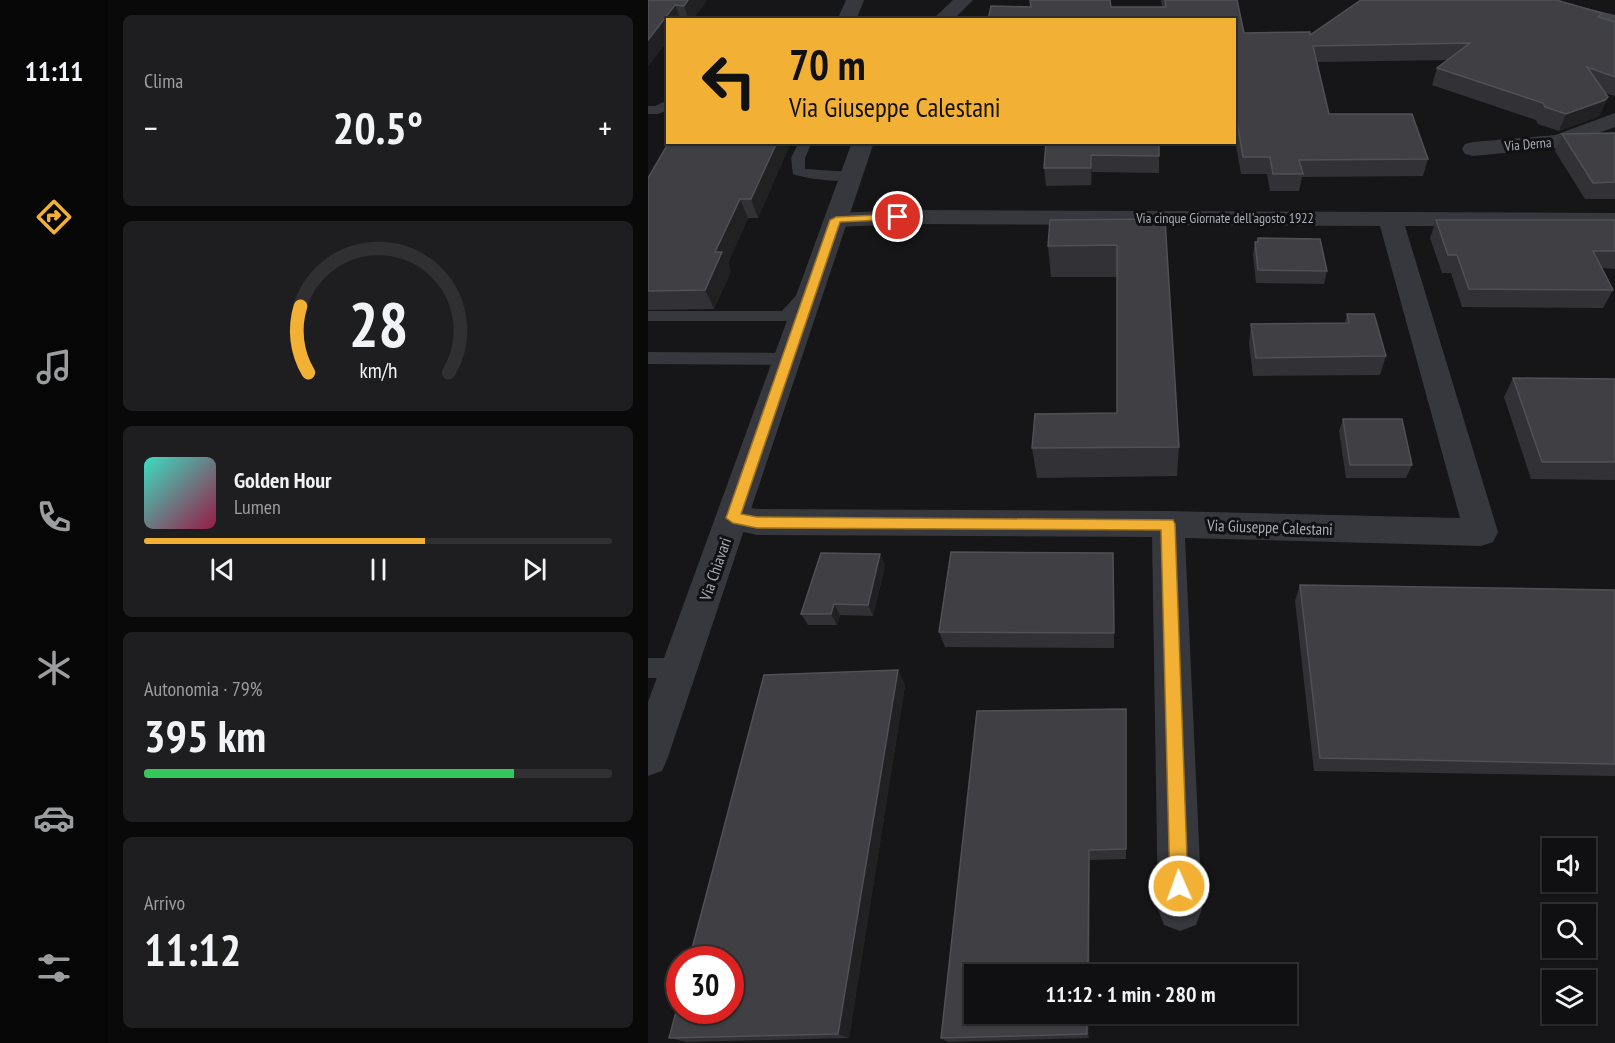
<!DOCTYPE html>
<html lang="it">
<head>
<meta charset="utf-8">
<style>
	:root { --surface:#101012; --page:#1e1e20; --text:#f1f3f6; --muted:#9c9d9f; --line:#303032; --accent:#f2b134 }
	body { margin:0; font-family:"PT Sans Narrow",sans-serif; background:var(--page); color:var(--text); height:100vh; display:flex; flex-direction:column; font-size:22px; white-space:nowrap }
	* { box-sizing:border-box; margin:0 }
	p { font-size:20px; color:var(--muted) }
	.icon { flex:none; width:33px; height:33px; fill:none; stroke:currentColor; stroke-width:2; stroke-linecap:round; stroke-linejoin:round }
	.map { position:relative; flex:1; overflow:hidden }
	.drawer { display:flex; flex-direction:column; gap:15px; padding:15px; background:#09090a; width:540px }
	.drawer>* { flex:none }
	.guide { position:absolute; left:18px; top:18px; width:570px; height:126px; border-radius:0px; box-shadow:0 2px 4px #0004,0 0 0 2px var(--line); background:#f2b134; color:#111; overflow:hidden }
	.buttons { position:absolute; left:894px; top:838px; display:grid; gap:12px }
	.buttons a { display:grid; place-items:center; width:54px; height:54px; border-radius:0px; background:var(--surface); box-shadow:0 2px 4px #0004,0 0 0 2px var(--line); font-size:30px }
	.speed { position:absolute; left:18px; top:946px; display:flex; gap:12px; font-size:30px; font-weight:700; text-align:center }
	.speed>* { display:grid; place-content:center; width:78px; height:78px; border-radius:50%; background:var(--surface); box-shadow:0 2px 4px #0004,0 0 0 2px var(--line); line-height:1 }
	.speed .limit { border:9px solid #d22; background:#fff; color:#111 }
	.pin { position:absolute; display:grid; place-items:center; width:51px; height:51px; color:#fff; margin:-26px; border:3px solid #fff; border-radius:50%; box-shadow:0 2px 6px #0007 }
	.me { position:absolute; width:66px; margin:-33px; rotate:358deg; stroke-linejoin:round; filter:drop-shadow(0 0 4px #0008) }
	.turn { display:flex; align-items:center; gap:21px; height:126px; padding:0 24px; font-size:27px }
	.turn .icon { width:78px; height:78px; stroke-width:2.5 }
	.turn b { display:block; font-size:42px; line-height:51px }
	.big { font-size:45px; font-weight:800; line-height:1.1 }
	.drawer .widget { flex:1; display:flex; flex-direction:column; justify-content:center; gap:9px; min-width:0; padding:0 21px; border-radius:9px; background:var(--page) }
	.drawer .dial { align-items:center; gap:0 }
	.dial svg { height:156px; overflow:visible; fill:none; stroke:var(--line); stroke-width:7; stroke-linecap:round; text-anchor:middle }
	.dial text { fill:var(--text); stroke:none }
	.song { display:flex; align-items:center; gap:18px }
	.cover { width:72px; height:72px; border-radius:9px; background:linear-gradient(135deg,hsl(170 70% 55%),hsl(340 70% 35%)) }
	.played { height:6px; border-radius:3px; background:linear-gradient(90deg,var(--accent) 60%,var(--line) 60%) }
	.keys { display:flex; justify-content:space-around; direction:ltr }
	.heat { display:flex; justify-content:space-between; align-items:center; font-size:33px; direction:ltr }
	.charge { height:9px; border-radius:4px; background:linear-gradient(90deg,#34c759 79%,var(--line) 0) }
	.trip { position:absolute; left:316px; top:964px; width:333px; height:60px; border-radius:0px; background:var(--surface); box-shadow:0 2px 4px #0004,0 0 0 2px var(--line); font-weight:800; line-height:60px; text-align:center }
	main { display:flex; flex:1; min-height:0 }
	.tab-bar { display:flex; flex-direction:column; width:108px; justify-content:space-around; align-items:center; background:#060607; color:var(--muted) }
	.tab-bar .icon { width:42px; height:42px }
	.tab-bar .current { color:var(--accent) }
	.tab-bar b { font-size:27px; color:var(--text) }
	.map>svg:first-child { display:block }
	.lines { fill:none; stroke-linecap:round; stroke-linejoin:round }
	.service { fill:#37383d; fill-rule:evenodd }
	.minor { fill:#37383d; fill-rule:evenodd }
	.tertiary { fill:#37383d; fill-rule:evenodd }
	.secondary { fill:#45474d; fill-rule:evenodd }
	.wall { fill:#323236 }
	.shaded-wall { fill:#212124 }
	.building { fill:#3f3f44; stroke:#4f5156; stroke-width:1.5 }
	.route { fill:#f2b134; stroke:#9d7322; stroke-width:1.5 }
	.labels { text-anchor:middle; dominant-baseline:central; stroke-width:6; stroke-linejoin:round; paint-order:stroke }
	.far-street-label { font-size:14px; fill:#a8adb8; stroke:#111113 }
	.street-label { font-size:16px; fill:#a8adb8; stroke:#111113 }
</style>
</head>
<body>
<main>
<nav class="tab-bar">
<b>11:11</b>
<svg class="icon current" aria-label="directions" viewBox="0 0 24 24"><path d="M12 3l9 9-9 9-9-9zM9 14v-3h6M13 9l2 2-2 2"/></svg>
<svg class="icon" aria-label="music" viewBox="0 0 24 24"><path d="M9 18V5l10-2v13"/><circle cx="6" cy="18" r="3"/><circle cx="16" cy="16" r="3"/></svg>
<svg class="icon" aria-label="phone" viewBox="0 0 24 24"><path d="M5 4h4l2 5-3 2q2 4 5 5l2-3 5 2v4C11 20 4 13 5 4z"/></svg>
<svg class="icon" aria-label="climate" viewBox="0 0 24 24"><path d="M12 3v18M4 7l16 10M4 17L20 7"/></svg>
<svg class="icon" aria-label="car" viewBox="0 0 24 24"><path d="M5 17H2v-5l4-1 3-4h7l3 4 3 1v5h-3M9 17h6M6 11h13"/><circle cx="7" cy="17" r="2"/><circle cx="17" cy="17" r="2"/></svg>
<svg class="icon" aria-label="filters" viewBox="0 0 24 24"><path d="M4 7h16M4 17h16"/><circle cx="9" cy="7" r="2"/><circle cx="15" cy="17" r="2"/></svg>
</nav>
<section class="drawer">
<div class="widget"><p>Clima</p>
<div class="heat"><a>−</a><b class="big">20.5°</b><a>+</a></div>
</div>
<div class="widget dial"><svg viewBox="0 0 100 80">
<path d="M14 69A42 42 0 1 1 86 69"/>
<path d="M14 69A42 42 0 0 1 10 35" stroke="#f2b134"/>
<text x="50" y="56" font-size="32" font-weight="700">28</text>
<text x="50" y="72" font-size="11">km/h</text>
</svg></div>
<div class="widget">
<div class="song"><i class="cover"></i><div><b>Golden Hour</b><p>Lumen</p></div></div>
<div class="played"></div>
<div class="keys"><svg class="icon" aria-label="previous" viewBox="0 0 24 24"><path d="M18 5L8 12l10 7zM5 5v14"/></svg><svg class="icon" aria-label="pause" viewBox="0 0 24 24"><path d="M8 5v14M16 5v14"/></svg><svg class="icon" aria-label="next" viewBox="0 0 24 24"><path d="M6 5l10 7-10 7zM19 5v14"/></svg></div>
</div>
<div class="widget"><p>Autonomia · 79%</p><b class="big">395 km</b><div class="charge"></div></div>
<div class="widget"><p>Arrivo</p><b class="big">11:12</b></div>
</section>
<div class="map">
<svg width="967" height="1043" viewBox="0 0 967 1043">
	<rect width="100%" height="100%" fill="#161618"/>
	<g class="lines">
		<g class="service">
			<path d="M20,100V110L10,114H0V106H7Z"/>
			<path d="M151,142H164L157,158V169L203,172L210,176C200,185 158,179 145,174L143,158Z"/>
			<path d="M160,288L168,293L166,297L144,320L138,321H0V311H134L154,289Z"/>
			<path d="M0,352L139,353L145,355L147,359L145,363L139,365L0,364Z"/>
			<path d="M0,658H31L39,661L42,668L39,675L31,678H0Z"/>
		</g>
		<g class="minor">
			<path d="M198,0H216L208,20H189Z"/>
			<path d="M967,113V127L911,148L825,156L817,154L814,149L817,144L825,142L907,135Z"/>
			<path d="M259,210L967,213V227L757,226L850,532L845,542L833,546L537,538L554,909L548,925L532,931L516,925L510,909L504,537L109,535L73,527L69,518L73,509L85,505L109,509L520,511L812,518L732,226L259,224L188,227L179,225L176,220L179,215L188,213Z"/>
		</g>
		<g class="tertiary">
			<path d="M305,0H325L305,20H284Z"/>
			<path d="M204,142H226L20,757L14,771L0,776V702Z"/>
		</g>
		<path class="secondary" d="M874,0H905L967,15V27L877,4Z"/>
	</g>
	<g class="wall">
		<path d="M0,0H59L44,20H20V40L0,66Z"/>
		<path d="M513,0H589L596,33L662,35L952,18L967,22V96L957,93L960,97L952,114L949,117L911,131L890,124L888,120L784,85L789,68L800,60L669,62L681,114L780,159L775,176L654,177L651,191H622L619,174H593L586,134V20L463,7H514Z"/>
		<path d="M967,133V199H937L907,151L914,134Z"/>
		<path d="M143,142L110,218H100L80,263L83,271L66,309L0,310V178Z"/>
		<path d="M398,142L511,156V173L444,172L443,185L398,186L396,168Z"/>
		<path d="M517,219L531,447L529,476L389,478L384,448L469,413V277H403L400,246Z"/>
		<path d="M788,220H967V269L954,268L965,290L955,308L814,307L803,273H794L782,238Z"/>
		<path d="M610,238L679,271L676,284L608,283L605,255L607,242H609Z"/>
		<path d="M699,314L738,356L732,375L605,376L601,343L603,324L697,323Z"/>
		<path d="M865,378L967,379V480L883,479L856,397Z"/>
		<path d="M695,419L764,465L758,478H698L691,431Z"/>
		<path d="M465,553L466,648L297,647L291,632Z"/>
		<path d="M232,554L237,566L225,616L192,615L189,625H160L153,614Z"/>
		<path d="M652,585L967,590V776L666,771L647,601Z"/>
		<path d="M250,670L257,685L201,1038L39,1042L21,1038Z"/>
		<path d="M478,709V859L442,860V975H327V1014H441V1038L300,1042L293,1038L329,711Z"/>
	</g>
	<g class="shaded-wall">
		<path d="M40,0H59L44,20H41L36,6Z"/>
		<path d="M27,5L33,20H20V40L0,66V40Z"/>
		<path d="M960,97L952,114L949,117L911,131L918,114Z"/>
		<path d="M129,142H143L110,218L103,199Z"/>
		<path d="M443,155L444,172L443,185Z"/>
		<path d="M92,199L100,218L80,263L83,271L66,309L57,290L67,252Z"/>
		<path d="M232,554L237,566L225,616L220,605Z"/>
		<path d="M186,604L192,615L189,625L183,614Z"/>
		<path d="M250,670L257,685L201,1038L190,1034Z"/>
		<path d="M441,850L442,860V975H440Z"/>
		<path d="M439,1014H441V1038L439,1034Z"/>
	</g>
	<g class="building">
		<path d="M0,0H40L36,6L27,5L0,40Z"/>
		<path d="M382,0H462L463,7H518L517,0H589L596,33L662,32V35L713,0H908L954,13L950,17L967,22V77L939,67L960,97L957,100L918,114L897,107L895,103L789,68L822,43L665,46L681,114H764L780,159L651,160L655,174H625L622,157H595L586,105V20H340L343,6L383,7Z"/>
		<path d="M967,133V182L945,183L914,134Z"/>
		<path d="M21,142H129L103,199H92L67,252H74L57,290L0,291V178Z"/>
		<path d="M398,142H511V156L443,155V168H396Z"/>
		<path d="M517,219L531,447L384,448L387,414L469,413V245L400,246L402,220Z"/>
		<path d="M788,220H967V251H945L965,290L821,289L809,255H800Z"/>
		<path d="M610,238L672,239L679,271L610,270L607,242H610Z"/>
		<path d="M699,314H726L738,356L608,358L603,324L701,323Z"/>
		<path d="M865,378L967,379V462H894Z"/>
		<path d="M695,419H754L764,465H702Z"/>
		<path d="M303,552L465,553L466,633L291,632Z"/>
		<path d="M173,553L232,554L220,605L186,604L183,614H153Z"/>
		<path d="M652,585L967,590V764L672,758Z"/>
		<path d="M250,670L190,1034L21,1038L32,997V1011H82V960H41L116,675Z"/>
		<path d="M478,709V849L441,850L440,975H327V1014H439V1034L293,1038L329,711Z"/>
	</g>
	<path class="route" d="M250,214L255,217L254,219L192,222L93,514L109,517L525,520L527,524L540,886L537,892L531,895L525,892L522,886L513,530L109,528L85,523L78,518L182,220L188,217Z"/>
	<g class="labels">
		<g class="far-street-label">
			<text transform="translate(880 144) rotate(-5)">Via Derna</text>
			<text x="577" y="218">Via cinque Giornate dell'agosto 1922</text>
		</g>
		<g class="street-label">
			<text transform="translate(622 527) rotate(2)">Via Giuseppe Calestani</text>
			<text transform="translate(67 569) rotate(-71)">Via Chiavari</text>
		</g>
	</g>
</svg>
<div class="buttons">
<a><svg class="icon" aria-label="sound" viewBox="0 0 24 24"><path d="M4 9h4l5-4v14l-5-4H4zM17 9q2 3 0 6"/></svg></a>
<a><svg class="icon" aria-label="search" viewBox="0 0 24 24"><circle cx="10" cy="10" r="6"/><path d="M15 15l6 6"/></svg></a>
<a><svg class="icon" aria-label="layers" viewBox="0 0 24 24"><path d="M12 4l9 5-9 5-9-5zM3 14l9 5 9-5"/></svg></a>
</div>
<div class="speed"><div class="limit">30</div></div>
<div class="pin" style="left:250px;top:217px;background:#d93025"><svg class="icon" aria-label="arrive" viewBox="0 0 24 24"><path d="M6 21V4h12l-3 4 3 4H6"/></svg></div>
<svg class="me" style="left:531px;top:886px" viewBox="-20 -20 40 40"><circle r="17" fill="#f2b134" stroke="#fff" stroke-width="3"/><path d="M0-11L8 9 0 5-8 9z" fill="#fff"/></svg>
<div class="trip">11:12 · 1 min · 280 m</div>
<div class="guide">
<div class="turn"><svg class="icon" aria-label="left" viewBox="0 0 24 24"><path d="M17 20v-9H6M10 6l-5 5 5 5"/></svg><div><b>70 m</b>Via Giuseppe Calestani</div></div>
</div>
</div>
</main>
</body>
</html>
